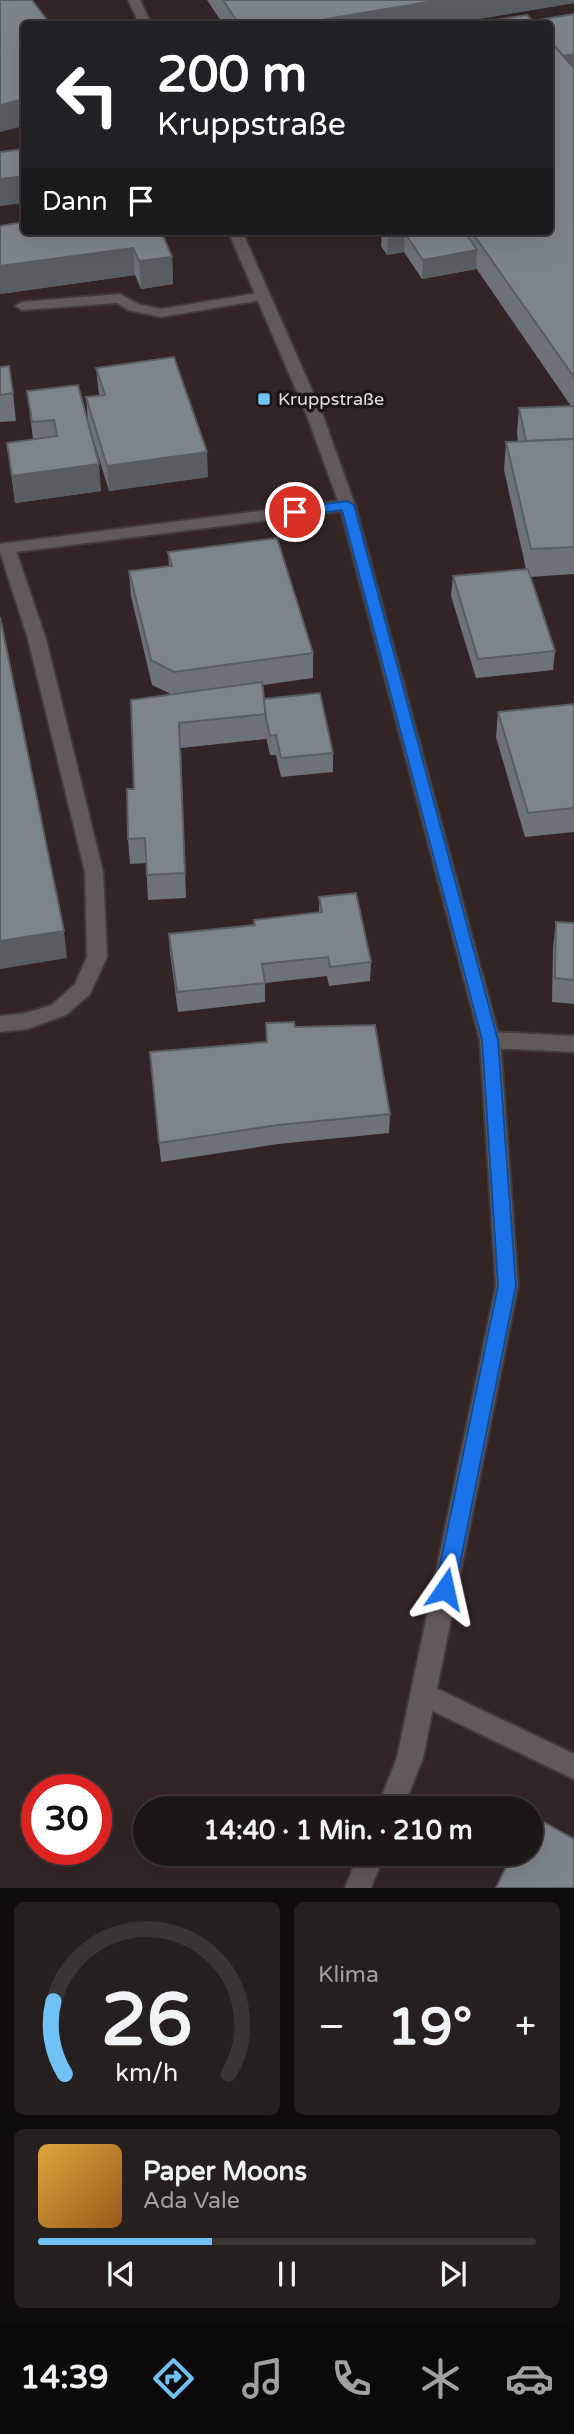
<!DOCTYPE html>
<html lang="de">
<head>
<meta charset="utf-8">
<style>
	:root { --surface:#1c1616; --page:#251f1f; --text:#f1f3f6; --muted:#a09fa1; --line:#3a3535; --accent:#70c1f4 }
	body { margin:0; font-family:"Varela Round",sans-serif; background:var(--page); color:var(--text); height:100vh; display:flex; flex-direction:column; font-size:26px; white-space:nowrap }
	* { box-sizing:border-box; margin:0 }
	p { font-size:23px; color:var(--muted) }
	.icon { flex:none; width:38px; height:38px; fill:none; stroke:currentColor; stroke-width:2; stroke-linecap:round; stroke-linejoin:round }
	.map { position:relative; height:1888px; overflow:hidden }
	.panel { display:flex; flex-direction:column; gap:14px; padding:14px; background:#0f0c0c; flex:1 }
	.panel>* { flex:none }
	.banner { position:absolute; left:21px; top:21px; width:532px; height:214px; border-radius:7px; box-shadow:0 7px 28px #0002,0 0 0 2px var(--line); background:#202124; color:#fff; overflow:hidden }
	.speed { position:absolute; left:21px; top:1774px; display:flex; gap:14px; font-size:35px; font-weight:700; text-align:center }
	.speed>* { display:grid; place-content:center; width:91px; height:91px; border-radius:50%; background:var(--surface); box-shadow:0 7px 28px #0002,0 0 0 2px var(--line); line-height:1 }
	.speed .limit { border:10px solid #d22; background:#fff; color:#111 }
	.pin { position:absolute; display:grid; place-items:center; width:60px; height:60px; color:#fff; margin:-30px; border:4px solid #fff; border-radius:50%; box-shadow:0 2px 7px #0007 }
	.me { position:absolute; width:77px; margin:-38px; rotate:11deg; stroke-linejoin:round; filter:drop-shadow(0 0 5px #0008) }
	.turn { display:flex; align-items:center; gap:24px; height:147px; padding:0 21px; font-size:32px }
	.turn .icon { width:91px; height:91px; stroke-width:2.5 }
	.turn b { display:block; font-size:49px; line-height:60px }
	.then { display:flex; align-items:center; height:66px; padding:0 21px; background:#0003; gap:14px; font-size:26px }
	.big { font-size:52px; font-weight:700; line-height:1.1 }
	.panel .card { flex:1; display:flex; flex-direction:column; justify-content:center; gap:10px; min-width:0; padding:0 24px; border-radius:10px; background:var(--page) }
	.panel .dial { align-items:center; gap:0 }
	.dial svg { height:182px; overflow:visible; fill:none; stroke:var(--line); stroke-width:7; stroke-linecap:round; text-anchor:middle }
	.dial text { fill:var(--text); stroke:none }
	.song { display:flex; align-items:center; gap:21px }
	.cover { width:84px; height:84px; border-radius:10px; background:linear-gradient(135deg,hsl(40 70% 55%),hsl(30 70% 35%)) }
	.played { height:7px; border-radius:4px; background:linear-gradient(90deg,var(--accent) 35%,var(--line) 35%) }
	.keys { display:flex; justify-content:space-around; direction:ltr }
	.heat { display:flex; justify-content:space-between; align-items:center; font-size:38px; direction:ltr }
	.panel .tiles { flex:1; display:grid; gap:14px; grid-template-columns:1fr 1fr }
	.card:last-child { grid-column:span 2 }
	.trip { position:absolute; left:133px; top:1796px; width:410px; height:70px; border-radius:35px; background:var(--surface); box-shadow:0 7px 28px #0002,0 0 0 2px var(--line); font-weight:700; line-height:70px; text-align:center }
	.dock { display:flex; height:112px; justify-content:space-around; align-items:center; background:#0b0909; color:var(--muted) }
	.dock .icon { width:49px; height:49px }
	.dock .on { color:var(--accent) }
	.dock b { font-size:32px; color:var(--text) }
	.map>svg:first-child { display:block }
	.built { fill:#332525; fill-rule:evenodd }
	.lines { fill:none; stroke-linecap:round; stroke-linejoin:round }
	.service-casing { stroke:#413b3b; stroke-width:4 }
	.minor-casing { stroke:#413b3b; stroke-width:4 }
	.service { fill:#625959; fill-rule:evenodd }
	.minor { fill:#625959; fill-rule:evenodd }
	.wall { fill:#6c7277 }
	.shaded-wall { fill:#585d61 }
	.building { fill:#7e858a; stroke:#585d61; stroke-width:2 }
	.route { fill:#1a73e8; stroke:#114b97; stroke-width:2 }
	.poi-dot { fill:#70c1f4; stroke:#1c1515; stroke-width:2.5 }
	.labels { text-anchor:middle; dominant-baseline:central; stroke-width:7; stroke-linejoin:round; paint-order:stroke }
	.far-poi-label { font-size:18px; fill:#e2dddd; stroke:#1c1515; text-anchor:start }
</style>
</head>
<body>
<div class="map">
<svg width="574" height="1888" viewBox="0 0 574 1888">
	<rect width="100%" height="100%" fill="#261e1e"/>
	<path class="built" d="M0,0H574V1888H0ZM24,24H550V231H24ZM37,1790H96V1850H37ZM145,1808H530V1853H145Z"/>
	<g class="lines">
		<defs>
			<g id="service">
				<path d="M263,292L268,293L270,296L268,299L161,317L128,310L117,303L22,310L15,306L22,302L120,294L138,304L161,309Z"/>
				<path d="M7,543L15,548L46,639L103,872L107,957L90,994L66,1015L27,1029L0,1032V1016L26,1013L52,1005L75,984L87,957L85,872L28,639L0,552L1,544Z"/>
				<path d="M490,1032L574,1036V1052L490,1048L483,1046L480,1040L483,1034Z"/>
				<path d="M423,1682L574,1754V1779L414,1702L411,1694L414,1686Z"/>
			</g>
			<g id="minor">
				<path d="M128,0H140L151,24H139Z"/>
				<path d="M228,231H242L322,413L355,505L500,1040L518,1286L423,1758L403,1808H377L397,1758L496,1286L480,1040L341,511L0,554V544L338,501L306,413Z"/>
				<path d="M359,1853H385L371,1888H345Z"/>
			</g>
		</defs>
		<use href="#service" class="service-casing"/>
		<use href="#minor" class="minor-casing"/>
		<use href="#service" class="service"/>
		<use href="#minor" class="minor"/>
	</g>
	<g class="wall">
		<path d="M207,0H574V3L448,24H223Z"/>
		<path d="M574,14V574L530,577L555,651L553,670L476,678L451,596L453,576L526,569L504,470L506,442H518L517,433L519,408L571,406L476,268V269L422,279L404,252L387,255L381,246L382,231H550L532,21Z"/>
		<path d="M161,231L172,257L173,284L141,289L135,275L0,294Z"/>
		<path d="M0,367L13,393L16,421L0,422Z"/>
		<path d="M96,368L208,477L109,491L88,422L86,397L99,395Z"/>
		<path d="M78,385L101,491L15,503L7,443L33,439L27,391Z"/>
		<path d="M168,552L313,653V678L263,685L264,699L333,753V772L281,777L276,755H270L266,737V739L181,748L186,898L148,900L146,863L130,864L128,839L134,789L171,694L152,685L131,596L129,571L169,566Z"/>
		<path d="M574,704V832L525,837L496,737L498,712Z"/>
		<path d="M319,897L371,962L370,981L329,986L327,976L265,983V1002L178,1012L170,953L169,934L254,925V920L319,913Z"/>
		<path d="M556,922L574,923V1004L552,1002L553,947Z"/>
		<path d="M266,1023L295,1027L390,1114L389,1133L278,1144L161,1162L150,1052L266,1042Z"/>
	</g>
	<g class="shaded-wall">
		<path d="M440,0H574V3L448,24H297Z"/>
		<path d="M574,54V72L555,57Z"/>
		<path d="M24,99V126L0,132V105Z"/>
		<path d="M24,176V203L0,206V179Z"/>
		<path d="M405,233L404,252L387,255L388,236Z"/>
		<path d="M133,248L135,275L0,294V266Z"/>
		<path d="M477,250L476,269L422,279L423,260Z"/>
		<path d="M172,257L173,284L141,289L139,261Z"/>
		<path d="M207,452L208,477L109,491L107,466Z"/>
		<path d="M99,464L101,491L15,503L12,476Z"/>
		<path d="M64,931L67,958L0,969V941Z"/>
	</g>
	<g class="building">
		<path d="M0,0H32L50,24H24V99L0,105Z"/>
		<path d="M223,0H440L297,24H239Z"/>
		<path d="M574,14V54L563,56L550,41V24H535L532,21Z"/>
		<path d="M527,15L535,24H469Z"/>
		<path d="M550,41L574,68V377L471,231H550Z"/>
		<path d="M24,149V176L0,179V152Z"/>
		<path d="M24,222V231H161L172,257L139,261L133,248L0,266V226Z"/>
		<path d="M384,231H464L477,250L423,260L405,233L388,236Z"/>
		<path d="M174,357L207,452L107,466L86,397L105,395L96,368Z"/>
		<path d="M9,366L13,393L0,395V367Z"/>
		<path d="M78,385L99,464L12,476L7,443L57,436L54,420L32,422L27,391Z"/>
		<path d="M574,406V439L526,441L519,408Z"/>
		<path d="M574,439V547L531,549L506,442Z"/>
		<path d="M277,538L313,653L174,672L151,660L129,571L172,566L168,552Z"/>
		<path d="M528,569L555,651L478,659L453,576Z"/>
		<path d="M0,617L64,931L0,941Z"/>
		<path d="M262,682L266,714L179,723L185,873L147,875L145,838L128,839L127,789H134L131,700Z"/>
		<path d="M320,693L333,753L281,758L276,735L270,736L266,718L264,699Z"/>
		<path d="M574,704V808L528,813L498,712Z"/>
		<path d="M356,893L371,962L330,967L328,957L262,964L265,983L177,992L169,934L255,925L254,920L322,912L319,897Z"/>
		<path d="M556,922L574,923V980L555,978Z"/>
		<path d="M294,1022L295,1027L375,1025L390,1114L278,1125L159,1143L150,1052L267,1042L266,1023Z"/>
		<path d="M533,1816L574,1839V1888H496L513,1853H530V1820Z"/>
	</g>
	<path class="route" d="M347,501L354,505L498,1040L516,1286L455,1589L452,1596L445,1598L438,1596L435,1589L498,1286L482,1040L342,510L295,516L288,512L295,508Z"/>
	<rect class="poi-dot" x="257" y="392" width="14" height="14" rx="3.5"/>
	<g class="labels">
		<g class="far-poi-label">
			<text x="278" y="399">Kruppstraße</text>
		</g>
	</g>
</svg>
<div class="speed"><div class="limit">30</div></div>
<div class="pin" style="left:295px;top:512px;background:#d93025"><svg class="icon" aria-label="arrive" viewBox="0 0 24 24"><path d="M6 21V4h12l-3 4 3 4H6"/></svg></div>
<svg class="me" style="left:445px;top:1589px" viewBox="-20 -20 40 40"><path d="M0-17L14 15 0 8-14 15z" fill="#1a73e8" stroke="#fff" stroke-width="4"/></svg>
<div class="trip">14:40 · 1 Min. · 210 m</div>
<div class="banner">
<div class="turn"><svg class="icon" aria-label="left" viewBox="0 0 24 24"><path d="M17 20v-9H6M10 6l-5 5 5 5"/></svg><div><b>200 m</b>Kruppstraße</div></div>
<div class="then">Dann<svg class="icon" aria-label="arrive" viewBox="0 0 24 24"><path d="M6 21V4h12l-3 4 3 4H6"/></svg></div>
</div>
</div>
<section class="panel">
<div class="tiles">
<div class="card dial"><svg viewBox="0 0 100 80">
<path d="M14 69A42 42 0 1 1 86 69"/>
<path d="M14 69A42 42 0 0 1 9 37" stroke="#70c1f4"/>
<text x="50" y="56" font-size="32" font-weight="700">26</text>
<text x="50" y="72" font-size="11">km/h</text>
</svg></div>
<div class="card"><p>Klima</p>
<div class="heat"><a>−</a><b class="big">19°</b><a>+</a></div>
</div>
<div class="card">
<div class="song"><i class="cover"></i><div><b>Paper Moons</b><p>Ada Vale</p></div></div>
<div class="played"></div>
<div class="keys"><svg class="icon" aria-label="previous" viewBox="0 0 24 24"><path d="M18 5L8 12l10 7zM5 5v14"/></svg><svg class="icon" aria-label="pause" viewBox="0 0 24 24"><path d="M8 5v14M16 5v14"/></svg><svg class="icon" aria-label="next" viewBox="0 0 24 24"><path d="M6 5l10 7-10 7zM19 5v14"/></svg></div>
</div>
</div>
</section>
<nav class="dock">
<b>14:39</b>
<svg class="icon on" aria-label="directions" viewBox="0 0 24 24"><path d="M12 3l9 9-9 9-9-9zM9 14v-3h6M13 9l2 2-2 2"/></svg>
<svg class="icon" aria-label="music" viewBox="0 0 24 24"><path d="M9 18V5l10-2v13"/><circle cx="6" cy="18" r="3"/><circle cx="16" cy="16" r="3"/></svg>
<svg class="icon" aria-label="phone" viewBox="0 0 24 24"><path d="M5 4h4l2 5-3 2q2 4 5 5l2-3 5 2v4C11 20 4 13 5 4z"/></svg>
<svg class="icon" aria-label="climate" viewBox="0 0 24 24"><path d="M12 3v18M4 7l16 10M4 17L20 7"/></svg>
<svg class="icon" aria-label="car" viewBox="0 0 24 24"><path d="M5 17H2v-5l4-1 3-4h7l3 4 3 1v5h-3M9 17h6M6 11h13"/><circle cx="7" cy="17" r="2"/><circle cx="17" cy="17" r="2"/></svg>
</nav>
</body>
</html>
